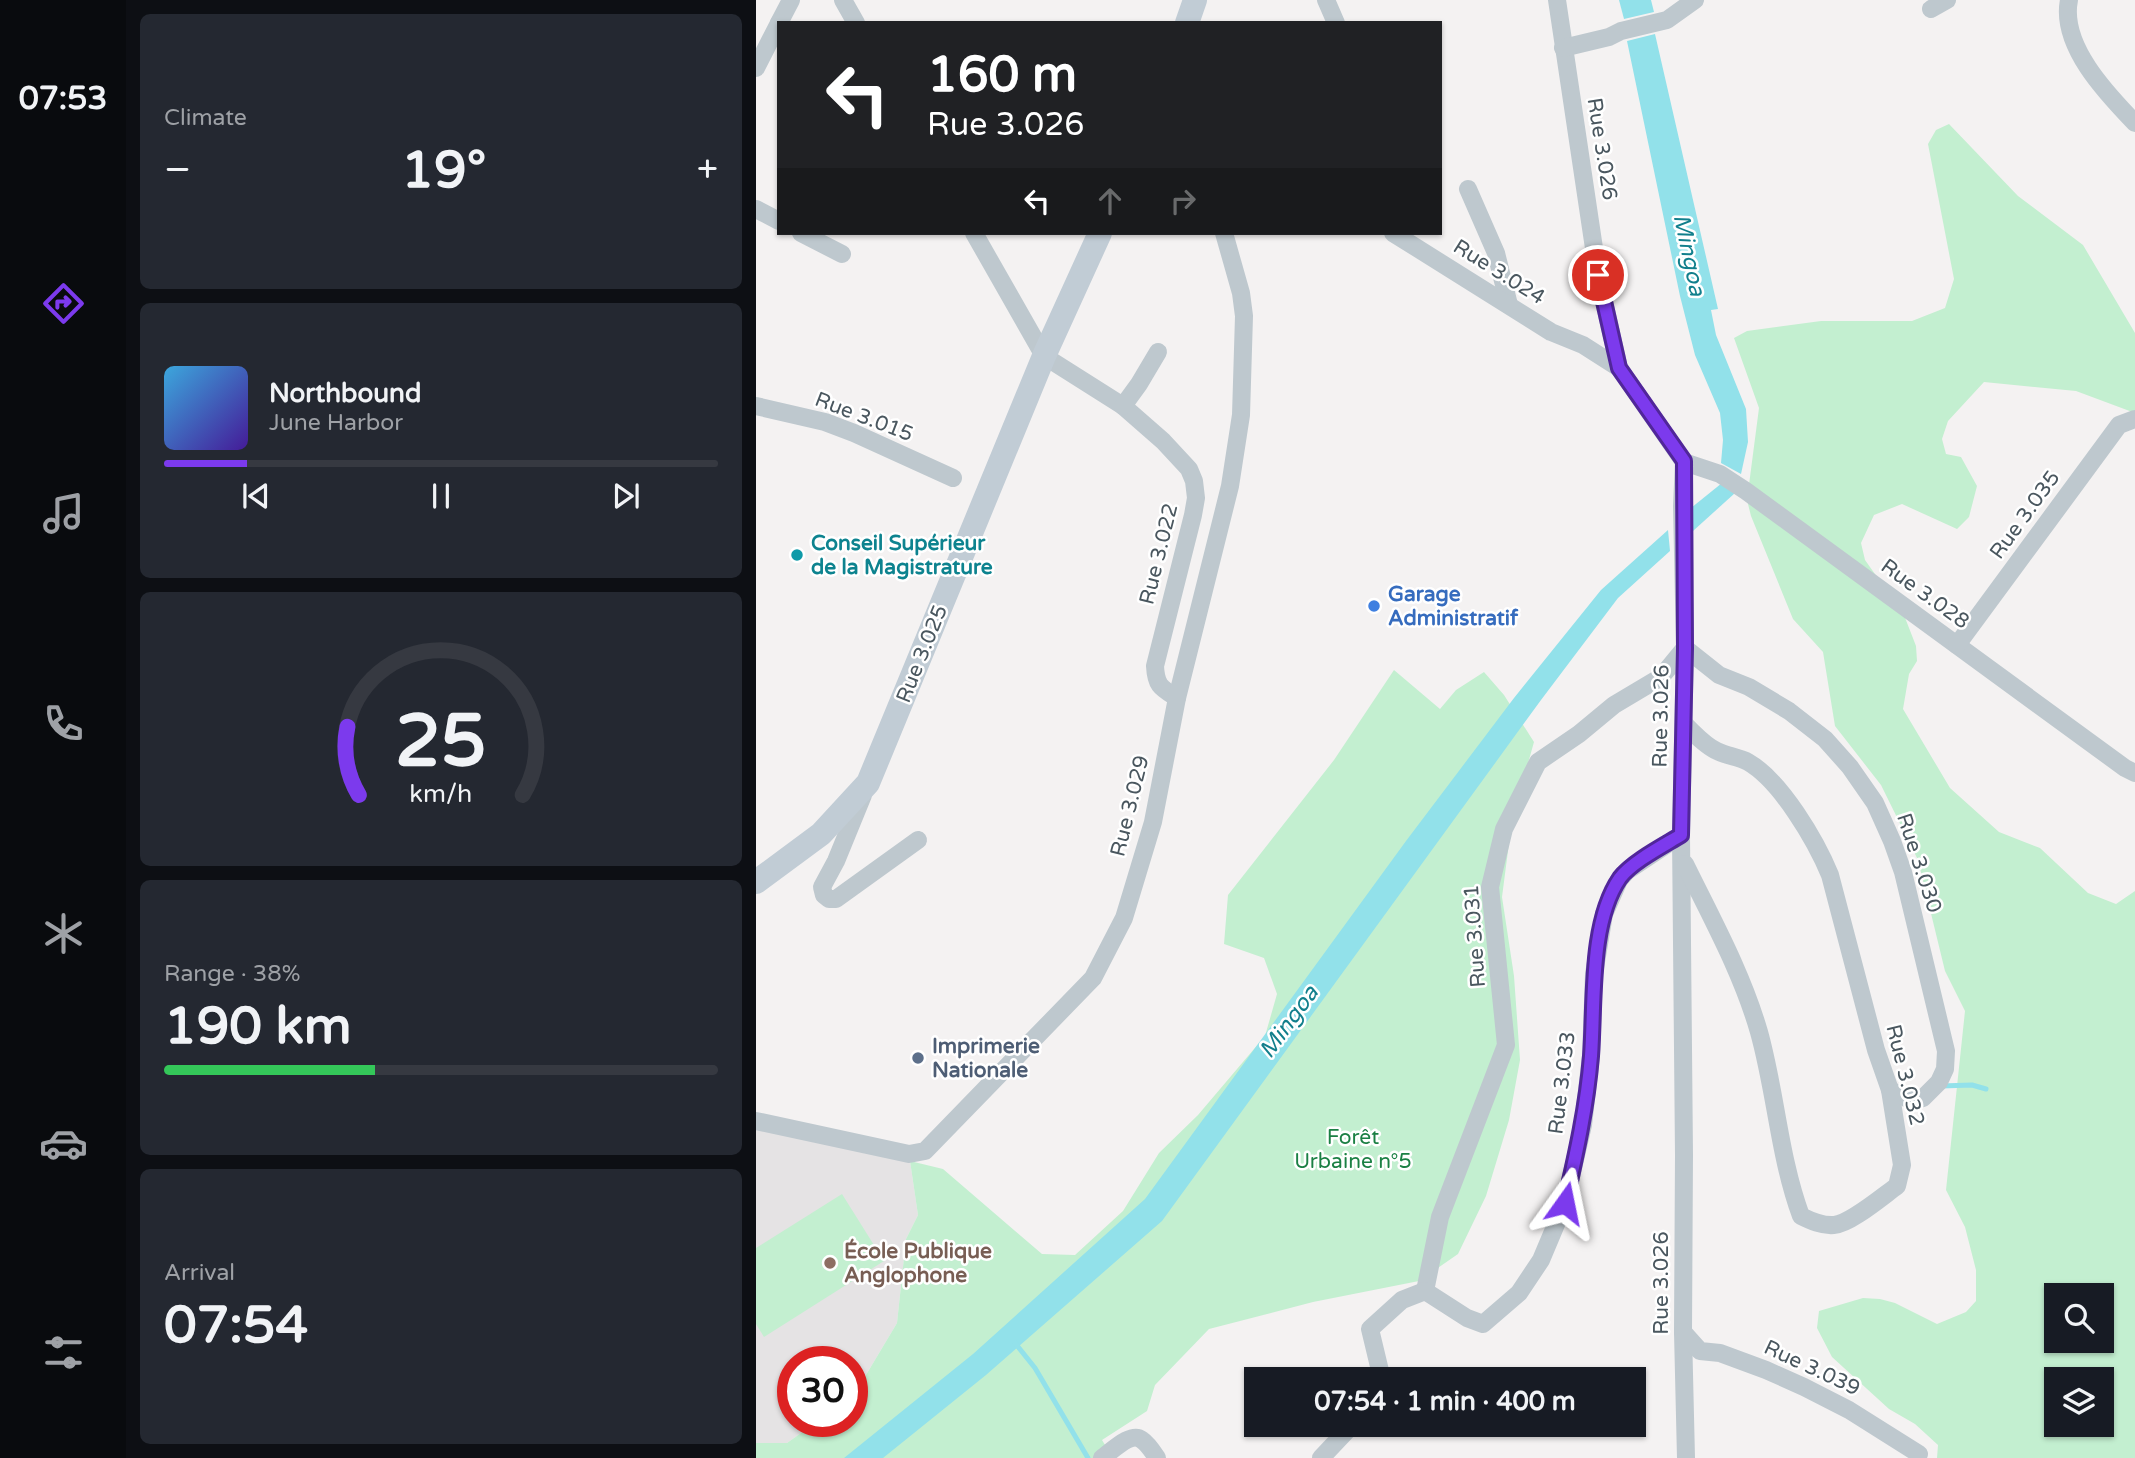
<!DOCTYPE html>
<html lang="en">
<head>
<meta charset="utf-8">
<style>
	:root { --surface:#171b24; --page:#242831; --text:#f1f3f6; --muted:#9ea1a6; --line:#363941; --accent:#7c3aed }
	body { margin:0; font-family:"Varela Round",sans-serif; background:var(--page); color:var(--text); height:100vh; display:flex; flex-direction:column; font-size:26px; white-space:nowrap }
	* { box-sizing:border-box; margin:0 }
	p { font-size:23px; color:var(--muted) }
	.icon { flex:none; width:38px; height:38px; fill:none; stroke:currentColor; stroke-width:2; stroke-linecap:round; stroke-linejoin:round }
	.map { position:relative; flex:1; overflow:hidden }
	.side { display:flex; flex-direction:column; gap:14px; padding:14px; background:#0d0f14; width:630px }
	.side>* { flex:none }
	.banner { position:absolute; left:21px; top:21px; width:665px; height:214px; border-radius:0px; box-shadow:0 2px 5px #0004; background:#202124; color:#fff; overflow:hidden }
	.fabs { position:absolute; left:1288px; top:1283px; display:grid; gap:14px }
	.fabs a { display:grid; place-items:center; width:70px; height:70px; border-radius:0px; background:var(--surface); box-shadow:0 2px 5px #0004; font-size:35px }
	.speed { position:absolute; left:21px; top:1346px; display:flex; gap:14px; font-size:35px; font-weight:700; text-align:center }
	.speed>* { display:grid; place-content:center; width:91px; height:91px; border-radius:50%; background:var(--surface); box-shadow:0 2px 5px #0004; line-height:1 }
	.speed .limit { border:10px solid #d22; background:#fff; color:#111 }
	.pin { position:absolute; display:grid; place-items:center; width:60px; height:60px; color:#fff; margin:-30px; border:4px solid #fff; border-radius:50%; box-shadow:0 2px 7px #0007 }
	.me { position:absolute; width:77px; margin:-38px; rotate:12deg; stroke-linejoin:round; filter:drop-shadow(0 0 5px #0008) }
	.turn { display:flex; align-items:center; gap:24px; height:147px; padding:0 35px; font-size:32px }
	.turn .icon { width:91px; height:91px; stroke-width:2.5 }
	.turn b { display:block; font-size:49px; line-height:60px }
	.lanes { display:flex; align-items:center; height:66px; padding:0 35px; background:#0003; justify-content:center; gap:35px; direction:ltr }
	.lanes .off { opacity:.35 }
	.big { font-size:52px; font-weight:700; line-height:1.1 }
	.side .card { flex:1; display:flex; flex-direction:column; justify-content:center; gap:10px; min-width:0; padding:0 24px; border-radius:10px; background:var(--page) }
	.side .dial { align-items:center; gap:0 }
	.dial svg { height:182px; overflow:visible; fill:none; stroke:var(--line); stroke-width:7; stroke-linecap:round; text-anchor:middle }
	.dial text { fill:var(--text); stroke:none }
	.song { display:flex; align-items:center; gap:21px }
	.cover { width:84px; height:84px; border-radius:10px; background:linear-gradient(135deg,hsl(200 70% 55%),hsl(260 70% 35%)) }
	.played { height:7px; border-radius:4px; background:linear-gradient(90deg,var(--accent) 15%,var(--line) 15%) }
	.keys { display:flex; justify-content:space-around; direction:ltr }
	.heat { display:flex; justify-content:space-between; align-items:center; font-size:38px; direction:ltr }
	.charge { height:10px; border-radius:5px; background:linear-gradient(90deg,#34c759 38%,var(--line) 0) }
	.trip { position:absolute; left:488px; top:1367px; width:402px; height:70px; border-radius:0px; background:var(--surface); box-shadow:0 2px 5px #0004; font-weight:700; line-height:70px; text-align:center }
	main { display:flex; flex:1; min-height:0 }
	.tabs { display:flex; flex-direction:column; width:126px; justify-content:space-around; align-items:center; background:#090b0e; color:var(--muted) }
	.tabs .icon { width:49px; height:49px }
	.tabs .on { color:var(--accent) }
	.tabs b { font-size:32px; color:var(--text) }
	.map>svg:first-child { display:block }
	.education { fill:#e5e3e4 }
	.green { fill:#c3efd0; fill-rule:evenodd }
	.water { fill:#92e1ea }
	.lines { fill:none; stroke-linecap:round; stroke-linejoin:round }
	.stream { stroke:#92e1ea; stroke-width:5 }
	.street { stroke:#bec8ce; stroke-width:18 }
	.secondary { stroke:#c1ccd5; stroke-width:24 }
	.route-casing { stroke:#51269a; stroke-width:18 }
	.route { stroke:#7c3aed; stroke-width:12 }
	.culture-dot { fill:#0f9aa8; stroke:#fff; stroke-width:2.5 }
	.shop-dot { fill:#3f7fe0; stroke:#fff; stroke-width:2.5 }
	.service-dot { fill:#5c6f8a; stroke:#fff; stroke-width:2.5 }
	.education-dot { fill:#8d6e63; stroke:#fff; stroke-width:2.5 }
	.labels { text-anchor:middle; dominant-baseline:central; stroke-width:5; stroke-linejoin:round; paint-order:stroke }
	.street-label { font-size:21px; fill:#4a575f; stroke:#fff }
	.culture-label { font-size:21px; font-weight:bold; fill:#0d838f; stroke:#fff; text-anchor:start }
	.shop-label { font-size:21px; font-weight:bold; fill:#366cbe; stroke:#fff; text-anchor:start }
	.service-label { font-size:21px; font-weight:bold; fill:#4e5e75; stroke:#fff; text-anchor:start }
	.park-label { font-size:21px; fill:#1b8044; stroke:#fff }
	.education-label { font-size:21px; font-weight:bold; fill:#785e54; stroke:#fff; text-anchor:start }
	.water-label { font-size:23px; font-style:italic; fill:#117f8c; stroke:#fff }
</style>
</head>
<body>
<main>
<nav class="tabs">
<b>07:53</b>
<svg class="icon on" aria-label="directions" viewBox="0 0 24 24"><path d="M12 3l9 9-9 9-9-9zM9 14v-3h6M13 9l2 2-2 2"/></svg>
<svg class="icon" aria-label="music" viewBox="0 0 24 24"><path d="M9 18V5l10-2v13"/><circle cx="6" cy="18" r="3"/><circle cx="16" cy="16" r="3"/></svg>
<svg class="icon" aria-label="phone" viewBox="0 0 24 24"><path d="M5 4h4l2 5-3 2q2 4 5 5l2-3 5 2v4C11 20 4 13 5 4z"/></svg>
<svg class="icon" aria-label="climate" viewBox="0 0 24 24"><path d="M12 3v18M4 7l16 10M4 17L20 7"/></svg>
<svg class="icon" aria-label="car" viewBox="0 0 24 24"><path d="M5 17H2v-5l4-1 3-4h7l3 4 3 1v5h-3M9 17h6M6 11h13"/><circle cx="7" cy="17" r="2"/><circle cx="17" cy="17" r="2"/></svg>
<svg class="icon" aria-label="filters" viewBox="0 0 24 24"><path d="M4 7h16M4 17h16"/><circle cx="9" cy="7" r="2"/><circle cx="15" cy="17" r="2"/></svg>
</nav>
<section class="side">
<div class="card"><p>Climate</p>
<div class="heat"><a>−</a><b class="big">19°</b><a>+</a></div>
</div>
<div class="card">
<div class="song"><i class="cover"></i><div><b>Northbound</b><p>June Harbor</p></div></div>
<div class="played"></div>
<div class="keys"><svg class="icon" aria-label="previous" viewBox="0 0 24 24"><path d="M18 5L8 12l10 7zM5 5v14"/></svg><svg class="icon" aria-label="pause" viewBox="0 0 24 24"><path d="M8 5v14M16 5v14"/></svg><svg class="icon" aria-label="next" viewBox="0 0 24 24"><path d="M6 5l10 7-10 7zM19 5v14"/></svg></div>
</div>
<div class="card dial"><svg viewBox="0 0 100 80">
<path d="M14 69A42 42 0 1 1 86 69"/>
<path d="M14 69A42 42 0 0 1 9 39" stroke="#7c3aed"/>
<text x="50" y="56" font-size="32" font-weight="700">25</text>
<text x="50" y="72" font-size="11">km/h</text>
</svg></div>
<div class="card"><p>Range · 38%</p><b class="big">190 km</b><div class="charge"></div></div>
<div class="card"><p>Arrival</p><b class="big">07:54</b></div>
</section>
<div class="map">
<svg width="1379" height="1458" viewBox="0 0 1379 1458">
	<rect width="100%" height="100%" fill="#f4f2f2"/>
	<path class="education" d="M0,1126L154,1161L162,1215L150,1239L141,1323L101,1390L96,1394V1362H37V1421H62L31,1443H0Z"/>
	<g class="green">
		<path d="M1193,124L1262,196L1327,245L1379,333V413L1320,391L1228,382L1192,421L1186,439L1190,454L1205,457L1221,486L1213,517L1201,529L1146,504L1118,515L1105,543L1109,560L1148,615L1160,646L1161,661L1153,674L1147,709L1194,788L1243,832L1284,848L1332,893L1360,904L1379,891V1458H1181L1182,1445L1159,1424L1133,1409L1076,1357L1061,1328L1063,1311L1107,1298L1124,1299L1139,1303L1181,1324L1210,1312L1220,1301V1270L1209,1227L1190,1190L1209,1011L1189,971L1162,860L1125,785L1079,726L1067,652L1037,619L995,516L991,500L1003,408L978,338L991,331L1065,321H1156L1189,308L1198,279L1172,144L1180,130ZM1300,1295H1346V1340H1300ZM1300,1379H1346V1424H1300Z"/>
		<path d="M638,670L684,709L700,690L728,672L748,695L778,742L756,820L746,897L758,976L764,1060L753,1120L730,1196L702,1254L663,1281L557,1302L453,1329L399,1385L391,1411L346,1440L357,1458H0V1443H31L62,1421H96V1394L101,1390L141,1323L150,1239L162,1215L154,1161L187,1169L286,1254L319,1255L367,1211L403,1153L442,1115L509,1036L521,994L508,958L468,944L472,895L578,760Z"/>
		<path d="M86,1194L128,1261L8,1337L0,1324V1248Z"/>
	</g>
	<g class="water">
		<path d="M863,0H895L898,12L868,19Z"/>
		<path d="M899,34L962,309L955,310L960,335L990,409L992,442L985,474L965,463L967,440L964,413L939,355L924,296L871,41Z"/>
		<path d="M966,483L979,493L937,531L935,508Z"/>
		<path d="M912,530L914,551L862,598L785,700L406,1221L230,1375L127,1458H88L217,1354L389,1199L650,841L758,698L845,590Z"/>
	</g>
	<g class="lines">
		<g class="stream">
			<path d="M1185,1086L1216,1085L1230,1089"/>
			<path d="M259,1343L279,1368L332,1458"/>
		</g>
		<g class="street">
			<path d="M87,0L100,23"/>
			<path d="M570,0L580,23"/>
			<path d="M801,0L842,275L863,368L928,462L926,506L929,648L925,835L928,1155L927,1332L930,1458"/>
			<path d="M1313,0C1304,45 1350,93 1379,123"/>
			<path d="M1175,9L1191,0"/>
			<path d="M23,23L35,0"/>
			<path d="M807,48L853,37L865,31L911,20L939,0"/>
			<path d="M0,68L23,23"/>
			<path d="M712,189L740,253L753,305"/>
			<path d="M0,209L23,221"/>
			<path d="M45,233L86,254"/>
			<path d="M218,233L288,356L367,406L407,441L433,469L438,481L440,498L437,515L399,666C400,686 405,688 421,698"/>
			<path d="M637,233L795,332L827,345L863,368"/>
			<path d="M0,406L69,422L98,433L197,478"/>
			<path d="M367,406L383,384L402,352"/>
			<path d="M928,462L964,474L990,491L1369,768L1379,773"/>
			<path d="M1201,645L1363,425L1379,419"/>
			<path d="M928,724C938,733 949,746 961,751C971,756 983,757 992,762C1025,781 1060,841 1074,875L1120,1050L1134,1090L1146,1165L1141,1186C1127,1196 1094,1224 1078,1225C1066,1226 1055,1221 1045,1216C1023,1156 1020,1093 1003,1032C986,973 956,919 929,864"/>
			<path d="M107,795L80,861L66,887L68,895L73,899H80L162,840"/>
			<path d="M0,1121L153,1154L169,1151L337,978L368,918L397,822L421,698L474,486L485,415L488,316L485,293L468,233"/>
			<path d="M669,1291L684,1217L750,1045L734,887L748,829L782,762L823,734L858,705L905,677L929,648L963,675L993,687L1033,711L1069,739L1094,767L1119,803L1136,841L1147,872L1190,1051L1189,1069L1183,1082L1167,1098L1154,1100L1134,1090"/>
			<path d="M927,1332L944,1351L964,1353L1010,1370L1048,1387L1093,1410L1163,1454"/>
			<path d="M626,1379L614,1329L646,1300L669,1291L711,1318L727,1324L763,1293L785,1260L809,1203L827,1125L835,1056L838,974L848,914L863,880L871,871L925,835"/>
			<path d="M346,1458C355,1452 375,1431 386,1440C392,1444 397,1452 401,1458"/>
			<path d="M565,1458L597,1424"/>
		</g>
		<g class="secondary">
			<path d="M431,23L439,0"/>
			<path d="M0,882L65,834L112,783L288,356L344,233"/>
		</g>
	</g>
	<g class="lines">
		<defs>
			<path id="route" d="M809,1203C820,1155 831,1106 835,1056C839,1003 833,923 864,878C876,862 907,846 925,835L929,648L928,461L863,368L842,275"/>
		</defs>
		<use href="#route" class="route-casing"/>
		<use href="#route" class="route"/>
	</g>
	<circle class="culture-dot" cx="41" cy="555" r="7"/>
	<circle class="shop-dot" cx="618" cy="606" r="7"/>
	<circle class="service-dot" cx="162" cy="1058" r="7"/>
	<circle class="education-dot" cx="74" cy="1263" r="7"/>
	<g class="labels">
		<g class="street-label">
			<text transform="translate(846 149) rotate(81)">Rue 3.026</text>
			<text transform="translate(743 272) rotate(32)">Rue 3.024</text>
			<text transform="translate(108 417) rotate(21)">Rue 3.015</text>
			<text transform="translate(1269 515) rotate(-54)">Rue 3.035</text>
			<text transform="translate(403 554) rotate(-76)">Rue 3.022</text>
			<text transform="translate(1169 594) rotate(36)">Rue 3.028</text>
			<text transform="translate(166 654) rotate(-68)">Rue 3.025</text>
			<text transform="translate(905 716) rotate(-89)">Rue 3.026</text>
			<text transform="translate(374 806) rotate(-76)">Rue 3.029</text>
			<text transform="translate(1163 863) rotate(72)">Rue 3.030</text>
			<text transform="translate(719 936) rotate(-94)">Rue 3.031</text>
			<text transform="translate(1149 1075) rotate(76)">Rue 3.032</text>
			<text transform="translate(806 1083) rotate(-83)">Rue 3.033</text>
			<text transform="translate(905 1283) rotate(-90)">Rue 3.026</text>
			<text transform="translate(1056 1368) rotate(25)">Rue 3.039</text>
		</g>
		<g class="culture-label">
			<text x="55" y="543">Conseil Supérieur<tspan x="55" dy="24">de la Magistrature</tspan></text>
		</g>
		<g class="shop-label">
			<text x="632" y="594">Garage<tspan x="632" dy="24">Administratif</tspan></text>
		</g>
		<g class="service-label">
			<text x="176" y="1046">Imprimerie<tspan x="176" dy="24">Nationale</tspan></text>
		</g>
		<g class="park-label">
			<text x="597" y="1137">Forêt<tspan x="597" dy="24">Urbaine n°5</tspan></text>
		</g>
		<g class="education-label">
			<text x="88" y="1251">École Publique<tspan x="88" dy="24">Anglophone</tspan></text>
		</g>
		<g class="water-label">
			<text transform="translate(933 255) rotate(78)">Mingoa</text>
			<text transform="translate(533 1022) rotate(-54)">Mingoa</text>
		</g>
	</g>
</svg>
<div class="fabs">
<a><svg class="icon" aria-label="search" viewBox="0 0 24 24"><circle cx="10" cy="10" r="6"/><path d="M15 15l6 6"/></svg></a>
<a><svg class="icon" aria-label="layers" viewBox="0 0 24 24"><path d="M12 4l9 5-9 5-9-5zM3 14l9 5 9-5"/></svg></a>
</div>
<div class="speed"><div class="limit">30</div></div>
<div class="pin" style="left:842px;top:275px;background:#d93025"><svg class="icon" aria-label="arrive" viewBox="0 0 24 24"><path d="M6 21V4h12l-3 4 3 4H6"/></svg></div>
<svg class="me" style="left:809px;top:1203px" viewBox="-20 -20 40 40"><path d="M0-17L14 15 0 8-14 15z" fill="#7c3aed" stroke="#fff" stroke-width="4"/></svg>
<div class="trip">07:54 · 1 min · 400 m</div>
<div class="banner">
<div class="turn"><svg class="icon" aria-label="left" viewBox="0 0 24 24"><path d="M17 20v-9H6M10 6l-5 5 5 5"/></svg><div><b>160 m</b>Rue 3.026</div></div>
<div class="lanes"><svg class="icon" aria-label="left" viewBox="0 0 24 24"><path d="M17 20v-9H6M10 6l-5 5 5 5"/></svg><svg class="icon off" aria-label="ahead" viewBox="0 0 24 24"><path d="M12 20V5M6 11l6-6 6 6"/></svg><svg class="icon off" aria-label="right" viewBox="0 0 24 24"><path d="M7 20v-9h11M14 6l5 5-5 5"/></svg></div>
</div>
</div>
</main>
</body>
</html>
